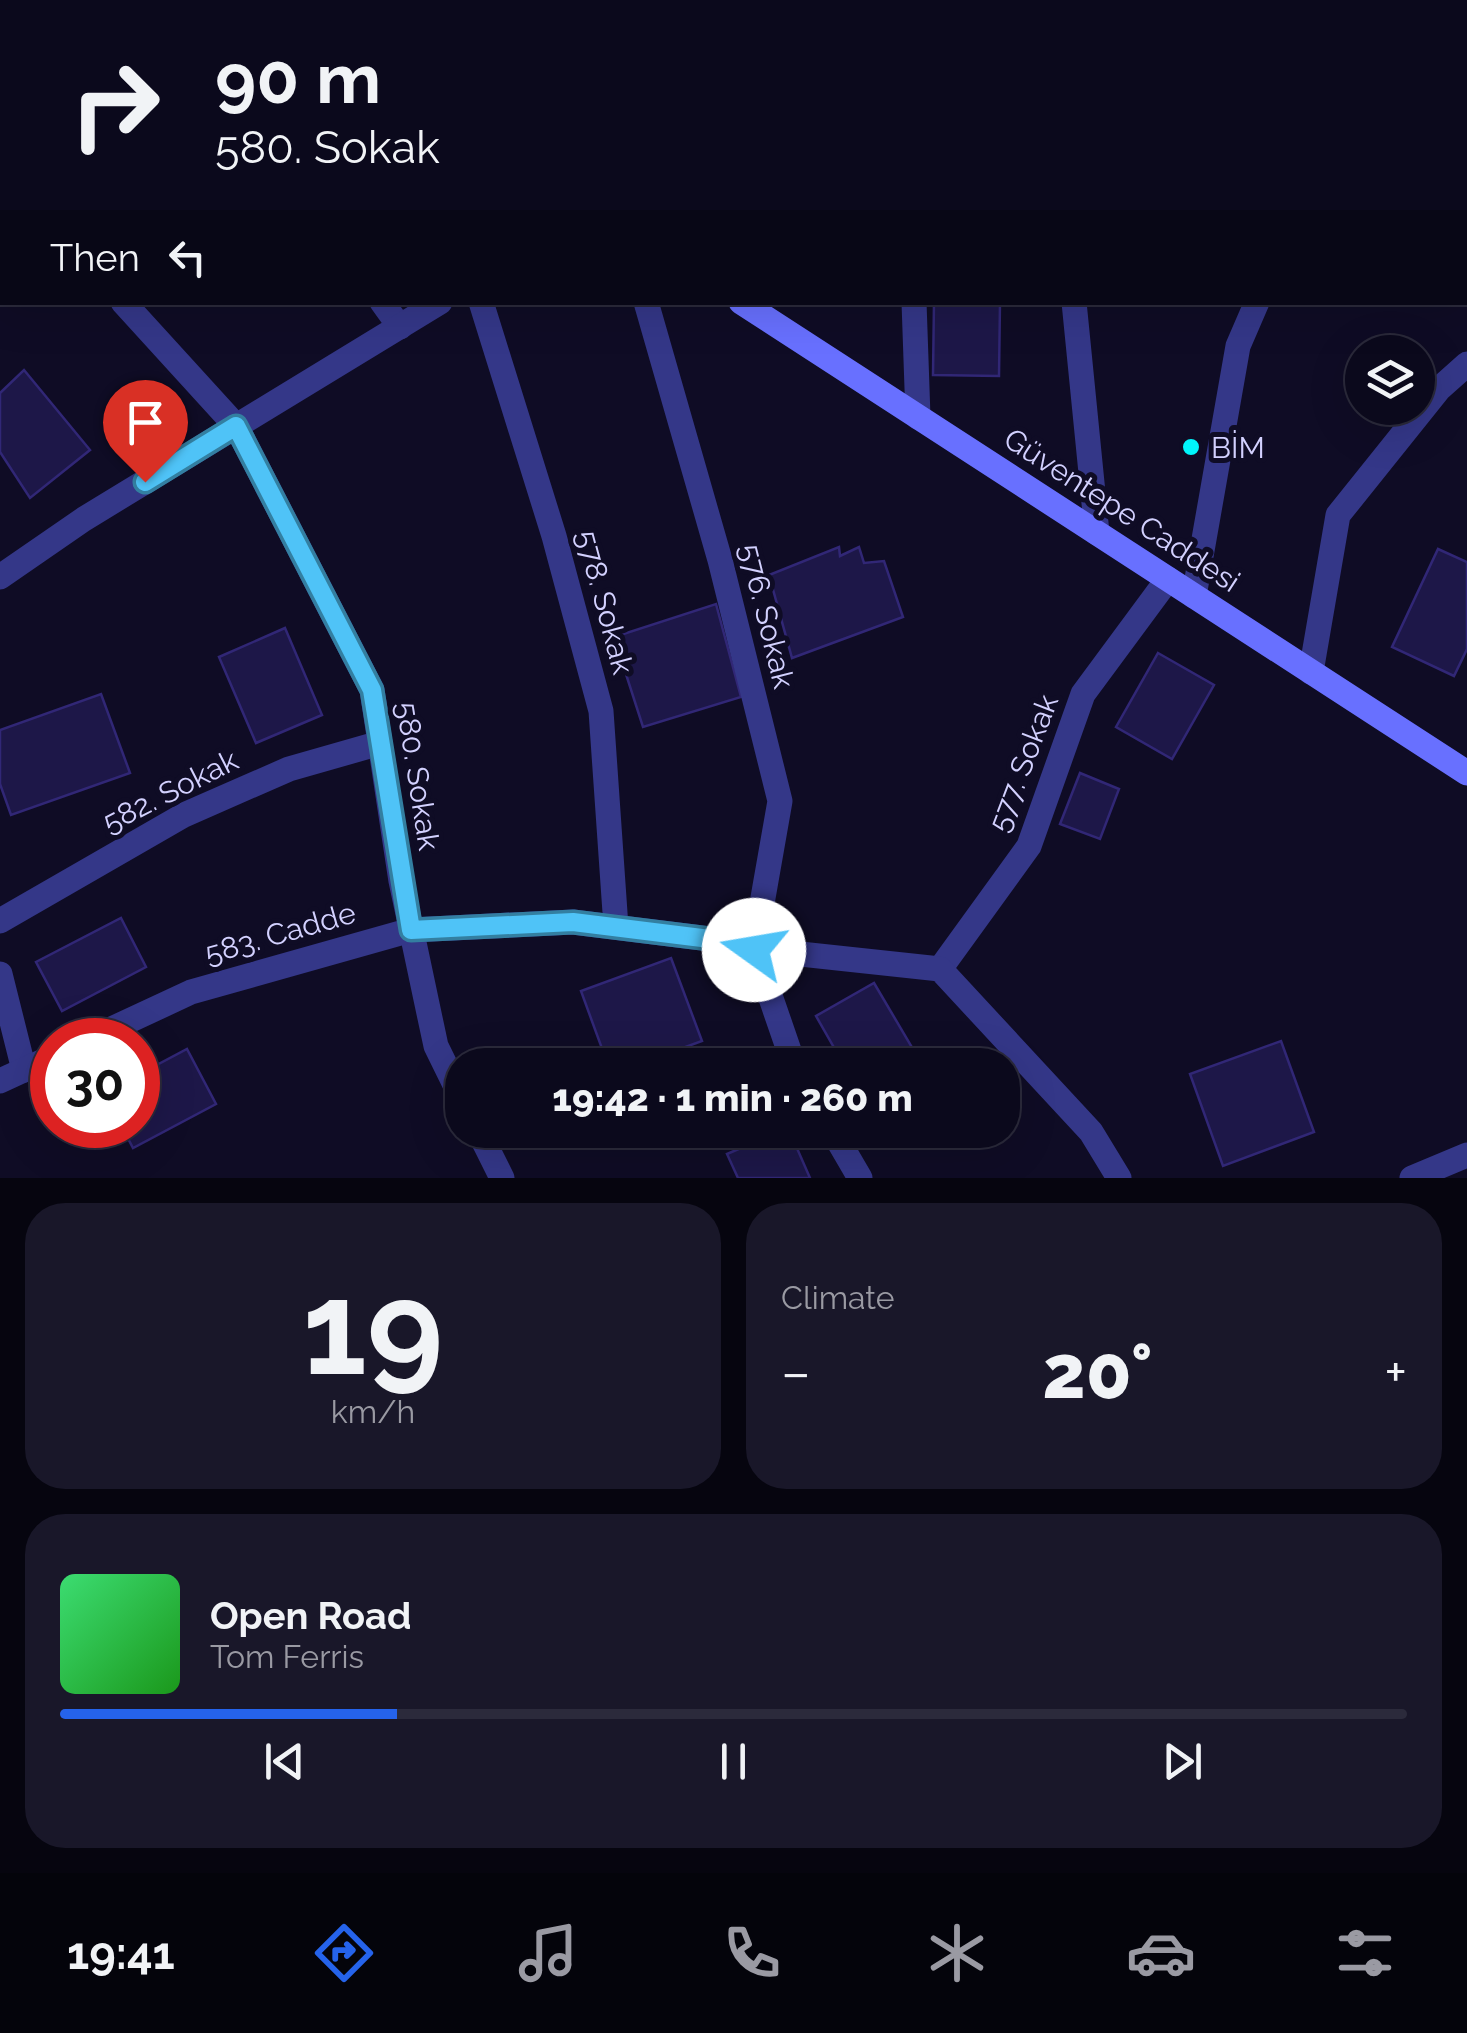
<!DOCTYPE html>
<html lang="en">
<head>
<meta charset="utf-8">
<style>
	:root { --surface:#0b091c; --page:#191729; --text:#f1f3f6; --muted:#9a9aa3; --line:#2b2a3b; --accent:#2563eb }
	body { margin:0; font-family:Raleway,sans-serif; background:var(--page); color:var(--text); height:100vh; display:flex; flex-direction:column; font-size:38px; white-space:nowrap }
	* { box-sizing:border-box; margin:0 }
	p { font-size:32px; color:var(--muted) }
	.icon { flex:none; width:55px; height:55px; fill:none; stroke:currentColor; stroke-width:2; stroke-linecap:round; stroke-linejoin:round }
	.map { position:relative; height:1178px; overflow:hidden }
	.drawer { display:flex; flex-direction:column; gap:25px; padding:25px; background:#06050f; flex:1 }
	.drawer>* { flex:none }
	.banner { position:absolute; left:0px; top:0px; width:1468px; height:305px; box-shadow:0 10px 40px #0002,0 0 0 2px var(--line); background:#0b091c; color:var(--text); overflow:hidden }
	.buttons { position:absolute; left:1345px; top:335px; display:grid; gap:20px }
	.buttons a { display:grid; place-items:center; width:90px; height:90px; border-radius:50%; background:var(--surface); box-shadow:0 10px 40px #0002,0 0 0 2px var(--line); font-size:50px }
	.speed { position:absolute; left:30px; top:1018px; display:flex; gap:20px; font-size:50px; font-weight:700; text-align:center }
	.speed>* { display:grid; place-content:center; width:130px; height:130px; border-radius:50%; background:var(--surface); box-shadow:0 10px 40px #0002,0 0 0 2px var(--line); line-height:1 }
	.speed .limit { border:15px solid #d22; background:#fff; color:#111 }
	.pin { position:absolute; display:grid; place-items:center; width:85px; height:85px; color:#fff; margin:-102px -42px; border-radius:50% 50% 50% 0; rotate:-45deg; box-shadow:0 0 10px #0007 }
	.pin .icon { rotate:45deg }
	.me { position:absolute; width:110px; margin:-55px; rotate:283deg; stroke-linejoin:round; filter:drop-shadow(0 0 8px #0008) }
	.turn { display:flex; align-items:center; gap:35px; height:210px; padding:0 50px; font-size:45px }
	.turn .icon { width:130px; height:130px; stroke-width:2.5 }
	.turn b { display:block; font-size:70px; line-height:85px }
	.then { display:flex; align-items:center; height:95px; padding:0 50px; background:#0003; gap:20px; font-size:38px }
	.big { font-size:75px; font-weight:800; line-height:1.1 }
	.drawer .tile { flex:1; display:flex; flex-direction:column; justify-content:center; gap:15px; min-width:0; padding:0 35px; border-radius:40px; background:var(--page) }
	.drawer .dial { align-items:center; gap:0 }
	.dial b { font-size:130px; line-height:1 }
	.song { display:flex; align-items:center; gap:30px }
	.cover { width:120px; height:120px; border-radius:15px; background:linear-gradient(135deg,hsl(140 70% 55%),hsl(120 70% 35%)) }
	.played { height:10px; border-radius:5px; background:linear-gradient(90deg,var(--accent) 25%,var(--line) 25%) }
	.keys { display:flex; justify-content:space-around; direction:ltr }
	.heat { display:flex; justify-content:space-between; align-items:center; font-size:55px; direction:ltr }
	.drawer .tiles { flex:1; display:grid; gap:25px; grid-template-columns:1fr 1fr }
	.tile:last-child { grid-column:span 2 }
	.trip { position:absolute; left:445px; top:1048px; width:575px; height:100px; border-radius:40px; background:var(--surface); box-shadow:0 10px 40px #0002,0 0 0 2px var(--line); font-weight:800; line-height:100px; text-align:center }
	.tabs { display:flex; height:160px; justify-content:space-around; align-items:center; background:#04040b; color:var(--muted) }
	.tabs .icon { width:70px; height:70px }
	.tabs .on { color:var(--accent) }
	.tabs b { font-size:45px; color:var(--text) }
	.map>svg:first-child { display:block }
	.building { fill:#1d1748; stroke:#312776; stroke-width:2.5 }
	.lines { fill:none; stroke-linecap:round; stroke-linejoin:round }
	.street { stroke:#343788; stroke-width:25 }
	.secondary { stroke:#6870ff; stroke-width:25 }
	.route-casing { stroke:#337fa1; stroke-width:25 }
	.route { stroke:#4fc3f7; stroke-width:18 }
	.poi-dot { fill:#00f6fc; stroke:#0f0c25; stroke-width:4 }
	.labels { text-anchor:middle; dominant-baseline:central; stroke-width:10; stroke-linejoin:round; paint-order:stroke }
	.poi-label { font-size:30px; fill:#d3d1ff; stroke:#0f0c25; text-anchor:start }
	.street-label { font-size:30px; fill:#d3d1ff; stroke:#0f0c25 }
</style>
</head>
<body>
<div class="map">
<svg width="1467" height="1178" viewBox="0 0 1467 1178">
	<rect width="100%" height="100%" fill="#0f0c25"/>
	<g class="building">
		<path d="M934,302H1000L999,376L933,375Z"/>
		<path d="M24,370L90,450L30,498L0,452V393Z"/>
		<path d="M839,547L840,556L859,547L864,563L884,561L903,617L792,658L769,575Z"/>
		<path d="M1438,549L1467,562V649L1454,676L1392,647Z"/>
		<path d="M716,604L741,697L643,727L614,637Z"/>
		<path d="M285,628L322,715L256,743L219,657Z"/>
		<path d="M1158,653L1214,685L1172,759L1116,727Z"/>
		<path d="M101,694L130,773L11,815L0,784V730Z"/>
		<path d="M1080,773L1119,789L1100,839L1060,824Z"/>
		<path d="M121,918L146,967L62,1011L36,962Z"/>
		<path d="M671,958L702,1041L636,1065H608L581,991Z"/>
		<path d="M874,983L920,1061L913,1065H844L816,1016Z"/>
		<path d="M1281,1041L1314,1132L1223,1166L1190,1074Z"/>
		<path d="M187,1049L216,1104L133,1148L121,1125H138V1075Z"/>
		<path d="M783,1130H789L810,1178H738L727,1154Z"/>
	</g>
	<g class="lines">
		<g class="street">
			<path d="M80,0L84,2"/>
			<path d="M631,0L634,2"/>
			<path d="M944,0L950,2"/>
			<path d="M1139,0L1148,2"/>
			<path d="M1070,2L1078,0"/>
			<path d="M1465,101H1467"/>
			<path d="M0,123L2,120"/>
			<path d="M0,174L2,176"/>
			<path d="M123,302L236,426L372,690L401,881L430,1018L436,1046L462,1099"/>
			<path d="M382,302L400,327"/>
			<path d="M481,302L554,536L601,711L616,927"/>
			<path d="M646,302L720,560L780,801L754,949L794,1065"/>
			<path d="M914,302L918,417"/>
			<path d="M1074,302L1097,533"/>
			<path d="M0,577L84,519L440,302"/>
			<path d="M1194,596L1238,346L1257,302"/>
			<path d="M1311,672L1338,515L1439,389L1467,364"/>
			<path d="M0,921L184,815L289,769L380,743"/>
			<path d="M940,969L1029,846L1083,694L1168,579"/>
			<path d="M0,974L24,1070"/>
			<path d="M88,1040L191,992L411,930L573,922L710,939L754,949L940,969L1091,1132L1119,1178"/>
			<path d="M0,1081L52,1057"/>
			<path d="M478,1130L502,1178"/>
			<path d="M832,1130L860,1178"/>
			<path d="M1412,1178L1467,1155"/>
		</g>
		<g class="secondary">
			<path d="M388,0L390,2"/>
			<path d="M741,302L1467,773"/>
		</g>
	</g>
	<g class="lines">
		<defs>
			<path id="route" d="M145,482L236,426L372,690L411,930L573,922L710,939L754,950"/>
		</defs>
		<use href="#route" class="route-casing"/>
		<use href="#route" class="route"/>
	</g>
	<circle class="poi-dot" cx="1191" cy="447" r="10"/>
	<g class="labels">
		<g class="poi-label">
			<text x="1211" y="447">BİM</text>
		</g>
		<g class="street-label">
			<text transform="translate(1122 510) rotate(33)">Güventepe Caddesi</text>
			<text transform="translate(605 602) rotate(75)">578. Sokak</text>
			<text transform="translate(767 616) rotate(76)">576. Sokak</text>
			<text transform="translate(1023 763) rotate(-69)">577. Sokak</text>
			<text transform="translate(418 776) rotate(81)">580. Sokak</text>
			<text transform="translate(170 791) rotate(-27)">582. Sokak</text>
			<text transform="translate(280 933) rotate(-16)">583. Cadde</text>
		</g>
	</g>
</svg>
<div class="buttons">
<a><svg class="icon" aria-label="layers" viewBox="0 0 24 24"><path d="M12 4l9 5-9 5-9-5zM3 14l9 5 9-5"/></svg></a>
</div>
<div class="speed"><div class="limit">30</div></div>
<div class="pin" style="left:145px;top:482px;background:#d93025"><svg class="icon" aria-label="arrive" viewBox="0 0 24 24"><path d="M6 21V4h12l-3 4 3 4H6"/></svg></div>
<svg class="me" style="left:754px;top:950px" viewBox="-20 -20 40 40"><circle r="19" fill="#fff"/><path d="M0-13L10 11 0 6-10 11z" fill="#4fc3f7"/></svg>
<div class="trip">19:42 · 1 min · 260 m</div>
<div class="banner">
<div class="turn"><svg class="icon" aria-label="right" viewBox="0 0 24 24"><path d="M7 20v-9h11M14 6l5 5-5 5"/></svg><div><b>90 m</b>580. Sokak</div></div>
<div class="then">Then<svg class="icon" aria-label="left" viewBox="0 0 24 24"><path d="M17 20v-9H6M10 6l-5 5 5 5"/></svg></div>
</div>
</div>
<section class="drawer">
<div class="tiles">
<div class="tile dial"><b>19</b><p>km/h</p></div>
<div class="tile"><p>Climate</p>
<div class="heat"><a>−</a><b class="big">20°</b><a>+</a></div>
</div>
<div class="tile">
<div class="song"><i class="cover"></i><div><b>Open Road</b><p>Tom Ferris</p></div></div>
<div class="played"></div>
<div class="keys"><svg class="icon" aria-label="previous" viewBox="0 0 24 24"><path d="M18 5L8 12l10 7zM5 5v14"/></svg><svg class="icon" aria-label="pause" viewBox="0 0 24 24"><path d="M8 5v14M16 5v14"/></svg><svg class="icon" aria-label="next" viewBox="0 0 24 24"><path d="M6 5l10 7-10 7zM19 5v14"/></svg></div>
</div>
</div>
</section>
<nav class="tabs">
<b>19:41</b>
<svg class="icon on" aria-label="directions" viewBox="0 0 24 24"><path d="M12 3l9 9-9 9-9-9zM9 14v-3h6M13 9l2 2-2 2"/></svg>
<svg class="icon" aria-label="music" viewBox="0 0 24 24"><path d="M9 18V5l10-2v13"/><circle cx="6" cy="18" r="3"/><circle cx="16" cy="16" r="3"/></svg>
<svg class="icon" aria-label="phone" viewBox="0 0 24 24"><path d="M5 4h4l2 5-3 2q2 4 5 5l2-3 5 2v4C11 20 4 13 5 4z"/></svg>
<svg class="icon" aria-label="climate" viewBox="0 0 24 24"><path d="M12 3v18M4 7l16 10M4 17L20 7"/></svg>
<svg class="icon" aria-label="car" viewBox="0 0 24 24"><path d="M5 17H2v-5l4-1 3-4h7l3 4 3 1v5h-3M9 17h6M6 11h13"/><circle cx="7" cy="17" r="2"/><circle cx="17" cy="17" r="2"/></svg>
<svg class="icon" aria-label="filters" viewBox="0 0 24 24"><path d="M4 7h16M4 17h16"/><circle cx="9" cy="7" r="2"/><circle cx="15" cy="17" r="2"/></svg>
</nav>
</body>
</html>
